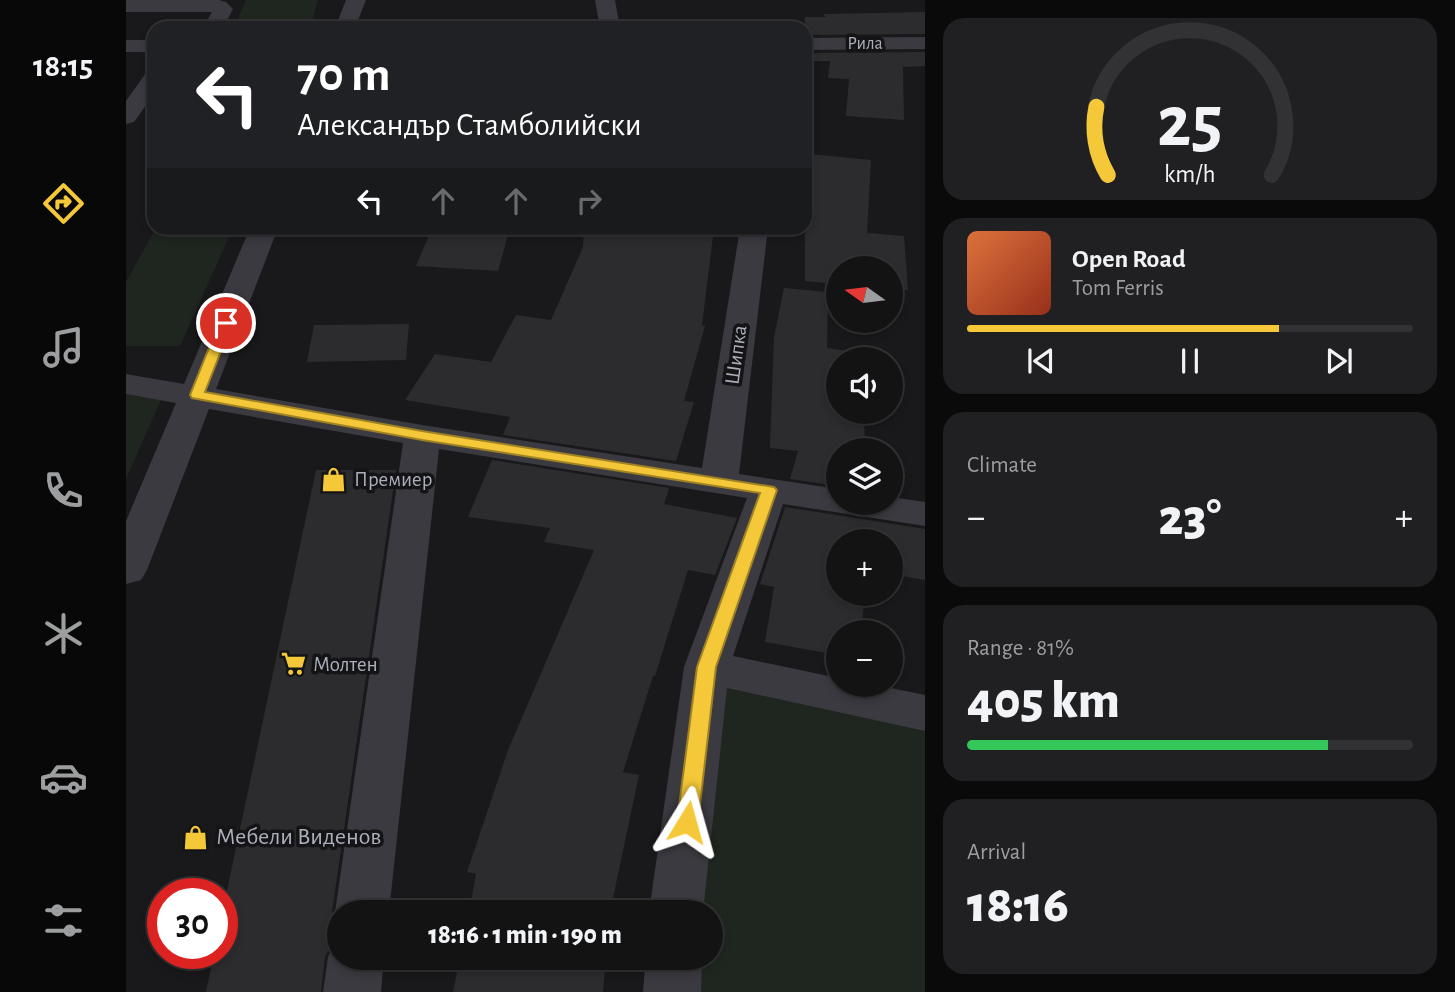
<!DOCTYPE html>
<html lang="en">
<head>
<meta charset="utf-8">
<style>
	:root { --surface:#131314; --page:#202022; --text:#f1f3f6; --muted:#9d9ea0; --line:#323234; --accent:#f4c838 }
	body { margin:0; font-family:"Alegreya Sans",sans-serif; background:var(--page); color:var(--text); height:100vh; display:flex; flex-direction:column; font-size:26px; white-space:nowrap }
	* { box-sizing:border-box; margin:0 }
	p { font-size:23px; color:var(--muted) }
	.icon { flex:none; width:38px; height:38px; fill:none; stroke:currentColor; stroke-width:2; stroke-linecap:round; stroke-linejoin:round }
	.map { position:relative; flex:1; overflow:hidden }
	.drawer { display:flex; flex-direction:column; gap:18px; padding:18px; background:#0a0a0b; width:530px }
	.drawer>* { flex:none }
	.guide { position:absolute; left:21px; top:21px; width:665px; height:214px; border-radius:21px; box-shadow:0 4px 10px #0003,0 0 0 2px var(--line); background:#202124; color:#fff; overflow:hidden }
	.needle { width:46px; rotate:284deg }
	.controls { position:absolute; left:700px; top:256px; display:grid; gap:14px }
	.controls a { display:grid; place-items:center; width:77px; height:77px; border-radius:50%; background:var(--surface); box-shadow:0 4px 10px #0003,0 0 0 2px var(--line); font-size:35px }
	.speed { position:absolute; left:21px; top:878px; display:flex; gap:14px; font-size:35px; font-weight:700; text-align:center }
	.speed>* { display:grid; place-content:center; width:91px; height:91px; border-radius:50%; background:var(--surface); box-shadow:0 4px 10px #0003,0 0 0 2px var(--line); line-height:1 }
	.speed .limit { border:10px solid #d22; background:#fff; color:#111 }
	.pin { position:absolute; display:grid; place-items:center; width:60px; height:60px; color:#fff; margin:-30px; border:4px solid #fff; border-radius:50%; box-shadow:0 2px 7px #0007 }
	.me { position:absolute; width:77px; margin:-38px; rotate:8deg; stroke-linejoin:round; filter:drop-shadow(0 0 5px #0008) }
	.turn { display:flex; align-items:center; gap:24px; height:147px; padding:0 35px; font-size:32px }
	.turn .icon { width:91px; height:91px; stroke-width:2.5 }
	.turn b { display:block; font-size:49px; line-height:60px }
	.lanes { display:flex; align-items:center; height:66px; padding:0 35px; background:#0003; justify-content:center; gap:35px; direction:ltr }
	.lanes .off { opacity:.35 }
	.big { font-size:52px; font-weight:800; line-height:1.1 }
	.drawer .widget { flex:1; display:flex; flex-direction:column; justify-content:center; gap:10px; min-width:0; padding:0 24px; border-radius:21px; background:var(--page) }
	.drawer .dial { align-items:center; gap:0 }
	.dial svg { height:182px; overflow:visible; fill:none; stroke:var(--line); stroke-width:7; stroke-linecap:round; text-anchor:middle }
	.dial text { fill:var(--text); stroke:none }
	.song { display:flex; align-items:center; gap:21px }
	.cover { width:84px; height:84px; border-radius:10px; background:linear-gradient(135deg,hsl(20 70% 55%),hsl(10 70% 35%)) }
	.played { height:7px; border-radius:4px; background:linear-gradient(90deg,var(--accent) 70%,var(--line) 70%) }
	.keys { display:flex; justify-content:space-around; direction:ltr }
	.heat { display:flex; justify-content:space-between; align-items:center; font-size:38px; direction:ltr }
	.charge { height:10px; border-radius:5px; background:linear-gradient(90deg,#34c759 81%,var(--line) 0) }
	.trip { position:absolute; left:201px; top:900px; width:396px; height:70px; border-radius:35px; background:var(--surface); box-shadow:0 4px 10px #0003,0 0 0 2px var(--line); font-weight:800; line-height:70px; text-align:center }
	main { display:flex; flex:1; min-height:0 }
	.tabs { display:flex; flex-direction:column; width:126px; justify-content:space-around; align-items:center; background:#080808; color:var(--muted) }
	.tabs .icon { width:49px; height:49px }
	.tabs .active { color:var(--accent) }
	.tabs b { font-size:32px; color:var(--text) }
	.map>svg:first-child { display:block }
	.green { fill:#1f2620 }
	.building { fill:#2c2c2f }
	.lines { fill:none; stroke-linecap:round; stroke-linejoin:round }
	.minor { fill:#3a3a40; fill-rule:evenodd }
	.route { fill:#f4c838; stroke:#9f8224; stroke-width:2 }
	.labels { text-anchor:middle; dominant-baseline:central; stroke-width:7; stroke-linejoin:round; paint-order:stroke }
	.far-street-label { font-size:18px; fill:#abaebb; stroke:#141416 }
	.street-label { font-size:21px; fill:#abaebb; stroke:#141416 }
	.poi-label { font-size:21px; fill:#abaebb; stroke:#141416; text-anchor:start }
	.near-poi-label { font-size:24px; fill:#abaebb; stroke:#141416; text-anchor:start }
</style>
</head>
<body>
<main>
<nav class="tabs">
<b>18:15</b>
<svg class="icon active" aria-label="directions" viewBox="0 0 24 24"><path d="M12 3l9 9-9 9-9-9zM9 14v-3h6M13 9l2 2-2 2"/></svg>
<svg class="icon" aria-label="music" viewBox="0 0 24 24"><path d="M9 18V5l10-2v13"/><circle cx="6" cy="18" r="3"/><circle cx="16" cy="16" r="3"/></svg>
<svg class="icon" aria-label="phone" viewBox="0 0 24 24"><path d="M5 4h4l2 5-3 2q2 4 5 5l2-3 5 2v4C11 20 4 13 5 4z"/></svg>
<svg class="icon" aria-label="climate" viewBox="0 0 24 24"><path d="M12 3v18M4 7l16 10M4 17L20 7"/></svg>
<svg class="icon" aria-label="car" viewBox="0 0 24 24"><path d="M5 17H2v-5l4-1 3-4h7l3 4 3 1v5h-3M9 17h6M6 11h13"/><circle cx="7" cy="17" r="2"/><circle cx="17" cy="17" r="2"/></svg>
<svg class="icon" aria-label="filters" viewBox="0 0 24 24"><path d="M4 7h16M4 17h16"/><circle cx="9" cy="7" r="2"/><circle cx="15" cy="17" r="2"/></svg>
</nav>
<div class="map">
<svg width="799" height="992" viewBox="0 0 799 992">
	<rect width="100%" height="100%" fill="#19191b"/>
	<g class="green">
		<path d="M120,0H192L184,28H108Z"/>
		<path d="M30,228H107L54,346H0V282Z"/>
		<path d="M0,392L38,393L0,479Z"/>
		<path d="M595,679L799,720V992H567L570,957H584V912H574Z"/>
	</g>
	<g class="building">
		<path d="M799,12V34L679,35V17H700L697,14Z"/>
		<path d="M799,52V66L777,67L778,120L720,116L723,79L702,78L704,61H679V53Z"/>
		<path d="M684,154L745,160L741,233L778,236L782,290L765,289V268H712V284L679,281V193Z"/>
		<path d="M306,228H384L372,271L290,266Z"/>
		<path d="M458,228H588L576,325L579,326L558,401L568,402L550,461L377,435L384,417L279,400L309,354L365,362L390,315L425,320L457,247Z"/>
		<path d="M658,288L702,292L701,348L723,351L722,359H712V411L738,414L739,450H712V486L664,479L672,451L644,448L648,337Z"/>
		<path d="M283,324L280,360L181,362L188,325Z"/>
		<path d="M366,460L543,488L538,504L611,518L589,575L562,570L529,676H527L497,772L513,775L484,912H343L350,874L341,872L382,750L468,550L418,542L424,528L342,517Z"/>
		<path d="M190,470H270L206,912L212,924L211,936L199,957L195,992H80L88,954H96V914Z"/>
		<path d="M659,507L799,529V580L765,574V541H712V593H739L735,632H712V655L639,642L648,587L634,584Z"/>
		<path d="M334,957H480L477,992H327Z"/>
	</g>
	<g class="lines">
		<g class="minor">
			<path d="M0,0H93L100,2L107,9L97,28H77L86,12H0Z"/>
			<path d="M220,0H240L229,28H209Z"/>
			<path d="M469,0H489L494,28H474Z"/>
			<path d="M799,37V49L679,50V38Z"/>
			<rect x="0" y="40" width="28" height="12"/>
			<path d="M28,71V94L8,122L0,124V101L20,73Z"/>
			<path d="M124,228H152L90,389L296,425L576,468L614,228H642L613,474L712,489V502H765V497L799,502V526L657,504L607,656L712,678V684H745L799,695V731L601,688L577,912H523L558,667L621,498L313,449L263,912H214V922L209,912L277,443L83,409L21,570L15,580L0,584V521L50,403L0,394V374L58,384Z"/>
			<path d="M214,938V957H258L255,992H197L202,957L210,939Z"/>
			<path d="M520,957H576L575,992H517Z"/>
		</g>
	</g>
	<path class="route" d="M100,319L106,323L79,392L296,431L648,487L651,490L590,667L572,822L569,828L561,830L554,828L551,822L571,667L634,493L296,440L66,398L64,395L93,323Z"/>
	<defs>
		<symbol id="shop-bare" viewBox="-9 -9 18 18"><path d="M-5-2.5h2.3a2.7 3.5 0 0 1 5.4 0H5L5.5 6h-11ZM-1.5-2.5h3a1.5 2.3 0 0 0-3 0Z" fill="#f4c838" stroke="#141416" stroke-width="2.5" paint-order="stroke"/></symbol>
		<symbol id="supermarket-bare" viewBox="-9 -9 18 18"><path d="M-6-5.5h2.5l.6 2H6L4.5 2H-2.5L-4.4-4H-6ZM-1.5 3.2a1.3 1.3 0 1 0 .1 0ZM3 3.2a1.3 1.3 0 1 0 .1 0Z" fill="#f4c838" stroke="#141416" stroke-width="2.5" paint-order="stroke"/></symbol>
	</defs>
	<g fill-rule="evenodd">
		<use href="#shop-bare" x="190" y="462" width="35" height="35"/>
		<use href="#supermarket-bare" x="150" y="646" width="35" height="35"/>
		<use href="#shop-bare" x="52" y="820" width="35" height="35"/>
	</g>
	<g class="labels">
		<g class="far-street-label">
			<text x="739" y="44">Рила</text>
		</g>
		<g class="street-label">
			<text transform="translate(610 355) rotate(-82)">Шипка</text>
		</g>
		<g class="poi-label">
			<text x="228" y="479">Премиер</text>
			<text x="187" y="664">Молтен</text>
		</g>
		<g class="near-poi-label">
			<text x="90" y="837">Мебели Виденов</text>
		</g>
	</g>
</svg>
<div class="controls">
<a><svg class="needle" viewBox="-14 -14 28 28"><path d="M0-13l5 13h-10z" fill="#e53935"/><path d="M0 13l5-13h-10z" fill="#9d9ea0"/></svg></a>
<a><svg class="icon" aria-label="sound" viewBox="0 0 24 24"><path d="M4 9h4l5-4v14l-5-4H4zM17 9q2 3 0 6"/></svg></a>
<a><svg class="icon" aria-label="layers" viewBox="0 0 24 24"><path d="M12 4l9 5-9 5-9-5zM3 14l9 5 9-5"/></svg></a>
<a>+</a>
<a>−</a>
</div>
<div class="speed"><div class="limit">30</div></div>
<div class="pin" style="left:100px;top:323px;background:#d93025"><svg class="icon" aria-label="arrive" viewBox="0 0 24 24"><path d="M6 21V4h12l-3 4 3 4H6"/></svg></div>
<svg class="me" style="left:561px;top:822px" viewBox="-20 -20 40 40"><path d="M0-17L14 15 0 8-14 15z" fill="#f4c838" stroke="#fff" stroke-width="4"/></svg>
<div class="trip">18:16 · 1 min · 190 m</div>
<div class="guide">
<div class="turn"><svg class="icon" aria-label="left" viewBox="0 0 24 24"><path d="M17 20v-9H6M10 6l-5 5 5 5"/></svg><div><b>70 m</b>Александър Стамболийски</div></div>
<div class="lanes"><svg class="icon" aria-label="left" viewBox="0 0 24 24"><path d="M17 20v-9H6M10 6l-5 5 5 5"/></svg><svg class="icon off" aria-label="ahead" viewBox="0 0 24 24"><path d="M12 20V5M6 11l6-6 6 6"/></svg><svg class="icon off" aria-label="ahead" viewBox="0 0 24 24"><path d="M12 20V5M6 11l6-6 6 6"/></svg><svg class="icon off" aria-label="right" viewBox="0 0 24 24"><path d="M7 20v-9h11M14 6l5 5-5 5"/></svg></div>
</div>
</div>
<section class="drawer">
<div class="widget dial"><svg viewBox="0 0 100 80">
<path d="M14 69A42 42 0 1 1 86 69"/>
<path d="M14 69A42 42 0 0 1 9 39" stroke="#f4c838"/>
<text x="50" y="56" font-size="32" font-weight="700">25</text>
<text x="50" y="72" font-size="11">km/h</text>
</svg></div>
<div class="widget">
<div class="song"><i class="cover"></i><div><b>Open Road</b><p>Tom Ferris</p></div></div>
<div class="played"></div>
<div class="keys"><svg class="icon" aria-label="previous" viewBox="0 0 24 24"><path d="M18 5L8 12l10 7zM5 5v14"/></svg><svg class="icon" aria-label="pause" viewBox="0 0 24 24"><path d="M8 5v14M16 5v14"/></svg><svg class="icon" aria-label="next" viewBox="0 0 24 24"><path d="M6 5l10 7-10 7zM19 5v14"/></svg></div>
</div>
<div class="widget"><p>Climate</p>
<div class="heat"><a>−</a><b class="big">23°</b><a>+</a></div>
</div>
<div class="widget"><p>Range · 81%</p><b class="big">405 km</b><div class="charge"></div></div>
<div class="widget"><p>Arrival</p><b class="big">18:16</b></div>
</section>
</main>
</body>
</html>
